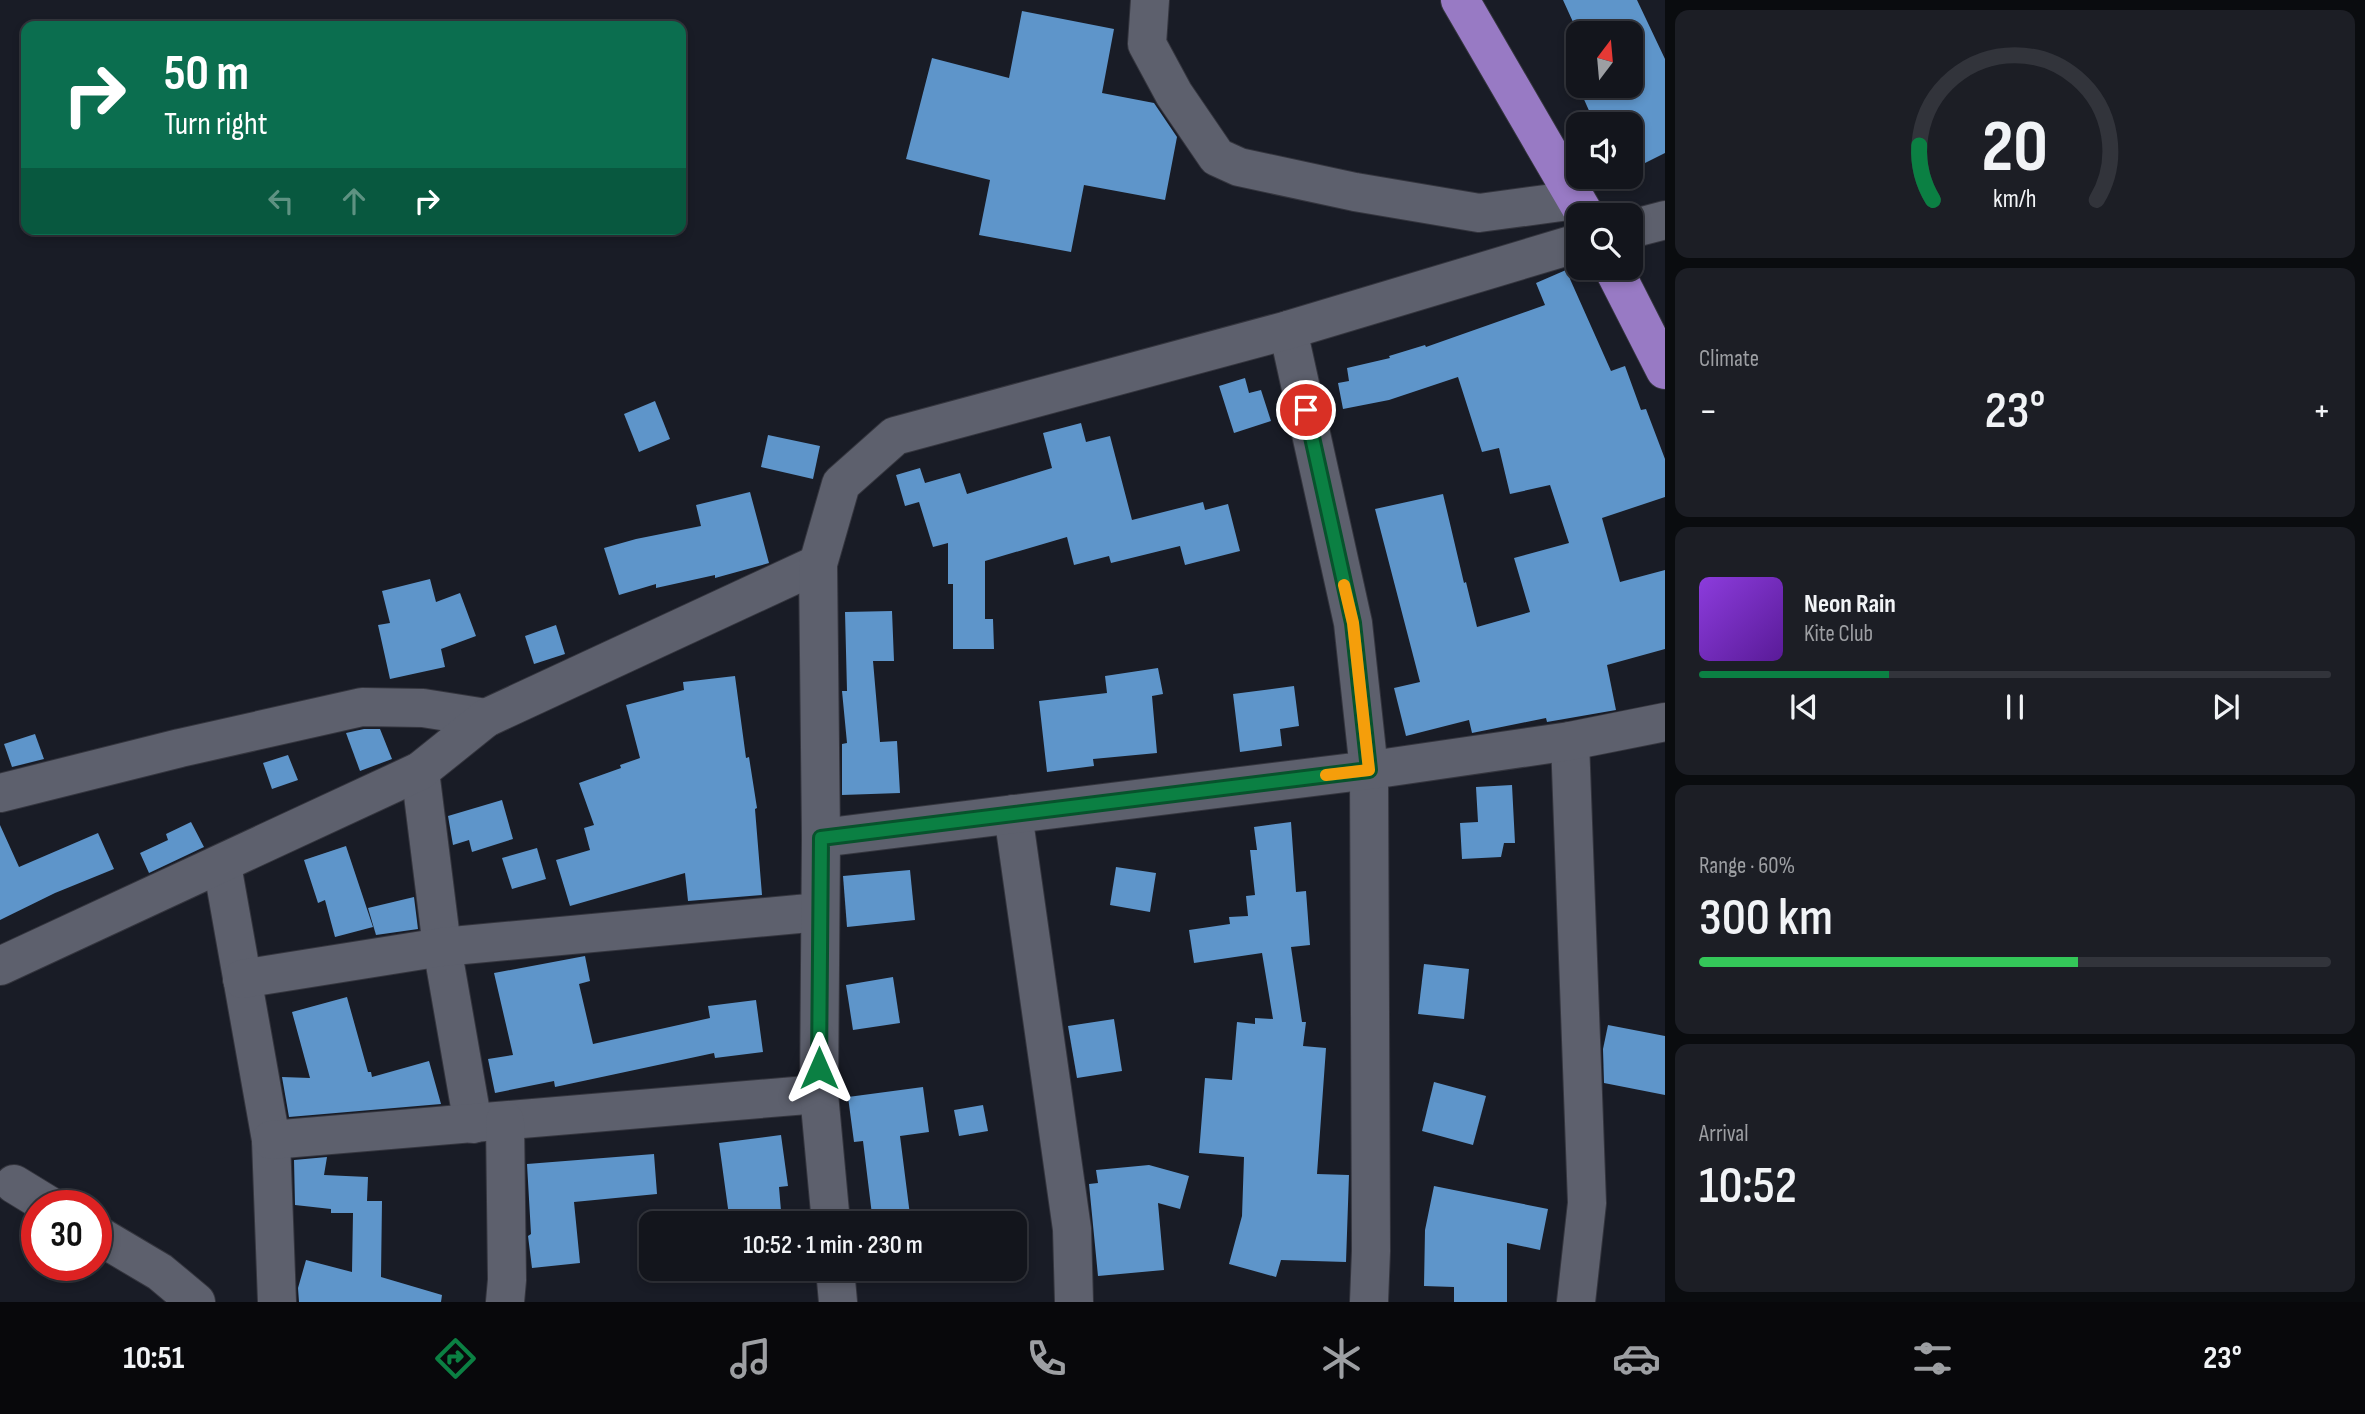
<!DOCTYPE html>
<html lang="en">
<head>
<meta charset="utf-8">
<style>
	:root { --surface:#13151c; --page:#1c1e25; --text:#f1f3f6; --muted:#9d9fa3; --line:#32343b; --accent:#0b8043 }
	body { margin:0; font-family:"Sofia Sans Condensed",sans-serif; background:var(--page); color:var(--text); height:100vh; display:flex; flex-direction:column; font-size:26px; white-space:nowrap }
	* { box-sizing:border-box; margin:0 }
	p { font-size:23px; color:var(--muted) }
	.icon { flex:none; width:38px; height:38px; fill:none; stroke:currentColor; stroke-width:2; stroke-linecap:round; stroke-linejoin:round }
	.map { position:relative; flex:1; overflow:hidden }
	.side { display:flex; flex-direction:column; gap:10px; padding:10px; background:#0a0c0f; width:700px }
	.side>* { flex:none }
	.banner { position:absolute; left:21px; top:21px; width:665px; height:214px; border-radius:14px; box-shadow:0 4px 10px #0003,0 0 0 2px var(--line); background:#0b6e4f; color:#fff; overflow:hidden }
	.needle { width:46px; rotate:16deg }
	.controls { position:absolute; left:1566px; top:21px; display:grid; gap:14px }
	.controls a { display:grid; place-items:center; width:77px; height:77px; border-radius:14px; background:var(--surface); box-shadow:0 4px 10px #0003,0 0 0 2px var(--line); font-size:35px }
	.speed { position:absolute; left:21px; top:1190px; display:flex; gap:14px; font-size:35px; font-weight:700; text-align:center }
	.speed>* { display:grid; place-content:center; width:91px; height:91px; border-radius:50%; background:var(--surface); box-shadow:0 4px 10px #0003,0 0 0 2px var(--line); line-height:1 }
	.speed .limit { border:10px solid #d22; background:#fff; color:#111 }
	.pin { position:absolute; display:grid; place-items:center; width:60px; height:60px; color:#fff; margin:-30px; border:4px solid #fff; border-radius:50%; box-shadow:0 2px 7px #0007 }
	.me { position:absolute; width:77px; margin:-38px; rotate:0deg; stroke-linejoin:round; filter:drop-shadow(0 0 5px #0008) }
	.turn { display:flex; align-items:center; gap:24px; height:147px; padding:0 28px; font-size:32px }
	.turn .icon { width:91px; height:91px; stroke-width:2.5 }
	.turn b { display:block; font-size:49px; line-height:60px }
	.lanes { display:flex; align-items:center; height:66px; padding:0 28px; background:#0003; justify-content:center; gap:35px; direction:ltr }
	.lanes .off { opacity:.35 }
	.big { font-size:52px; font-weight:600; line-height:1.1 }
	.side .widget { flex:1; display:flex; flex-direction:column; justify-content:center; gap:10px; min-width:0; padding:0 24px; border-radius:14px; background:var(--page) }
	.side .dial { align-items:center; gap:0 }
	.dial svg { height:182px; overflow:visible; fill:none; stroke:var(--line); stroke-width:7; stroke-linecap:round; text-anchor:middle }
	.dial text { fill:var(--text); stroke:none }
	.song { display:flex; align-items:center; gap:21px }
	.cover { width:84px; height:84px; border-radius:10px; background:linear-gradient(135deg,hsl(270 70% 55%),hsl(270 70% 35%)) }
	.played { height:7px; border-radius:4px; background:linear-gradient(90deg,var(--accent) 30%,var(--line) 30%) }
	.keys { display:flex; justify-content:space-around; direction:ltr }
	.heat { display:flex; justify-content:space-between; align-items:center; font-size:38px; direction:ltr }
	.charge { height:10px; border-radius:5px; background:linear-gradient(90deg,#34c759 60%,var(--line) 0) }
	.trip { position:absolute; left:639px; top:1211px; width:388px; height:70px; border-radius:14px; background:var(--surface); box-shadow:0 4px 10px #0003,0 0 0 2px var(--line); font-weight:600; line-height:70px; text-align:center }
	.dock { display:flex; height:112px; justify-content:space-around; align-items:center; background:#08080b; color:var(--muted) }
	.dock .icon { width:49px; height:49px }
	.dock .current { color:var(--accent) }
	.dock b { font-size:32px; color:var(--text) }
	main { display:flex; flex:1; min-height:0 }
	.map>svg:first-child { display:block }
	.building { fill:#5e95ca }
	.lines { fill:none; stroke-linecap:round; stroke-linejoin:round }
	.minor-casing { stroke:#34353e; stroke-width:40 }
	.highway-casing { stroke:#34353e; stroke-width:40 }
	.minor { stroke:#5d606d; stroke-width:38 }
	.highway { stroke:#987ac4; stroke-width:38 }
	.route-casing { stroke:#07532c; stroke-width:18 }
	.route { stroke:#0b8043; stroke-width:12 }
	.slow { stroke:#f59e0b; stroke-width:12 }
</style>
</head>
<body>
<main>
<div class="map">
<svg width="1665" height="1302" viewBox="0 0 1665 1302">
	<rect width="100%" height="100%" fill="#191c26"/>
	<g class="building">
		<path d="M1563,0H1637L1665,59V153L1631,170V124H1595L1578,86H1631V33H1578Z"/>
		<path d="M1022,11L1114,29L1102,93L1154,103L1177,137L1165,200L1084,185L1071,252L979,235L990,180L906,159L932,58L1009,78Z"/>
		<path d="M1566,270L1611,371L1625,366L1641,410L1646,409L1665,459V497L1602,518L1620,582L1665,570V649L1607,665L1616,710L1547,722L1546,718L1472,733L1469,720L1406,736L1394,688L1420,682L1375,509L1443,494L1464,583L1466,582L1477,627L1530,612L1514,558L1569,543L1550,485L1510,494L1499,448L1482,452L1458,377L1389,400L1343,409L1338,383L1349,381L1347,368L1390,358L1389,356L1425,345L1426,347L1545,305L1536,283Z"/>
		<path d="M1245,378L1249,393L1261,390L1271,421L1234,433L1219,386Z"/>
		<path d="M655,401L670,439L639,452L624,414Z"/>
		<path d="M1081,423L1086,442L1110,436L1132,520L1203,502L1205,510L1228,504L1240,551L1185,565L1180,546L1111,563L1109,556L1074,565L1067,537L985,561V619H993L994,649H953V584H948V543L933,547L919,502L905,506L896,475L920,468L925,483L960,473L967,494L1052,468L1043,433Z"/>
		<path d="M768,435L820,446L813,479L761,467Z"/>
		<path d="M750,492L769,563L715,578V575L656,588V584L619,595L604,548L636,539L701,526L696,505Z"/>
		<path d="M430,579L436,602L460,593L476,636L441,649L445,667L390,679L378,625L390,623L382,591Z"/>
		<path d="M892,611L894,661H873L880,742L897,741L900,793L842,795V744L847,743L842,691H847L845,612Z"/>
		<path d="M556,625L565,654L534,664L525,636Z"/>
		<path d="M1158,668L1163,694L1152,696L1157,753L1093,759L1094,766L1047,772L1039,701L1107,693L1105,676Z"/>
		<path d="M735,676L746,758L749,757L757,808L755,809L762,895L688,901L685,873L570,906L556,860L590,850L584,828L594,825L579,783L621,768L620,765L640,758L626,705L684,690L683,682Z"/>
		<path d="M1294,686L1299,726L1280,729L1282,746L1240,752L1233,694Z"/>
		<path d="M364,729H380L392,759L360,771L346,733Z"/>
		<path d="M35,734L44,759L12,767L4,744Z"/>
		<path d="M288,755L298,780L272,789L263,763Z"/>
		<path d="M1512,785L1515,843H1504L1501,857L1462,859L1460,823L1478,822L1476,787Z"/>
		<path d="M502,800L513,839L472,852L469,840L453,845L448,816Z"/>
		<path d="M191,822L204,847L149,873L140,853L168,840L166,834Z"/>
		<path d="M1291,822L1296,892L1306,891L1310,945L1291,947L1302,1022H1306L1303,1046L1326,1048L1317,1174L1349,1175L1346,1262L1281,1260L1276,1277L1229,1264L1242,1216L1244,1157L1199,1153L1205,1078L1232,1080L1237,1022L1255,1024V1018L1273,1019L1262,953L1194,963L1189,930L1230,924L1229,917L1248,916L1246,896L1255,895L1250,850H1257L1254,827Z"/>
		<path d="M0,825L19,867L98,833L114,869L55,893L0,920Z"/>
		<path d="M346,846L373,927L335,937L325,900L318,903L304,860Z"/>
		<path d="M537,848L546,879L512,889L502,858Z"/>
		<path d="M1116,867L1156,873L1150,912L1110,905Z"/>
		<path d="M910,870L915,920L847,927L843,876Z"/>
		<path d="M414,897L418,929L376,935L368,908Z"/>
		<path d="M585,956L590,981L579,984L593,1044L710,1018L708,1006L756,1000L763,1052L715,1058L714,1053L555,1087L554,1081L495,1093L488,1059L513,1055L494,973Z"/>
		<path d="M1424,964L1469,969L1464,1019L1418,1014Z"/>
		<path d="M893,977L900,1023L853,1030L846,985Z"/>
		<path d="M347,997L368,1072H371L372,1077L429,1061L441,1104L289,1117L282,1077L310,1078L292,1012Z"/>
		<path d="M1114,1019L1122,1071L1077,1078L1068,1026Z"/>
		<path d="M1608,1025L1665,1036V1095L1604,1083L1603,1049Z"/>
		<path d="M1434,1082L1486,1096L1473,1145L1422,1131Z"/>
		<path d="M923,1087L929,1132L900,1136L911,1223H873L863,1141L854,1142L848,1097Z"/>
		<path d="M983,1105L988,1131L959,1136L954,1110Z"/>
		<path d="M781,1135L788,1186L779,1187L782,1223H730L719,1143Z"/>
		<path d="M654,1154L657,1194L574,1202L580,1263L532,1268L528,1236L531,1234L527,1164Z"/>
		<path d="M327,1157L324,1175L368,1177L367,1201H382L381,1277L442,1295L441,1302H299L298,1288L306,1260L352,1272L353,1213H331V1209L295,1205L294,1160Z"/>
		<path d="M1149,1165L1189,1176L1180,1209L1158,1203L1164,1270L1098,1276L1089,1184L1098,1183L1096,1170Z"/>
		<path d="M1434,1186L1548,1209L1540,1250L1507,1243V1302H1454V1287L1424,1286L1425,1230Z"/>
	</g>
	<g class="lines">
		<defs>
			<g id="minor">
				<path d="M1150,0L1147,44L1174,94L1217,157L1239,167L1355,192L1479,213L1576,200"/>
				<path d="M1631,229L1665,220"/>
				<path d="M1288,330L1353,623L1369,770L1371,1251L1369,1302"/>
				<path d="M1570,741L1587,1203L1576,1302"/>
				<path d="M420,771L442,947L473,1124"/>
				<path d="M0,793L180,748L362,707L423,708L486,718"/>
				<path d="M1013,814L1072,1229L1074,1302"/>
				<path d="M821,838L1378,769L1570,741L1665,722"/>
				<path d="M222,865L271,1140L277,1302"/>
				<path d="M0,966L420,771L486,718L818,564"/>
				<path d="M242,979L442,947L820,912"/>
				<path d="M271,1140L819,1094"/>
				<path d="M14,1184L50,1206"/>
				<path d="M831,1223L819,1094L821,838L818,564L841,484L895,436L1288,330L1578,243"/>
				<path d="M96,1234L160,1272L196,1302"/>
				<path d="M835,1269L838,1302"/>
				<path d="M505,1302L507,1280L505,1121"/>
			</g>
			<g id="highway">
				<path d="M1460,0L1585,215"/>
				<path d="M1613,268L1665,370"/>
			</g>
		</defs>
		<use href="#minor" class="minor-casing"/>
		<use href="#highway" class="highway-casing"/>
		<use href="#minor" class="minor"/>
		<use href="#highway" class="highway"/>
	</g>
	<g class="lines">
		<defs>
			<path id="route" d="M819,1068L821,838L1369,770L1353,623L1306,410"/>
		</defs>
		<use href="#route" class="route-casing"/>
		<use href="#route" class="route"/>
		<path class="slow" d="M1326,775L1369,770L1353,623L1344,585"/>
	</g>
</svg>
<div class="controls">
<a><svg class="needle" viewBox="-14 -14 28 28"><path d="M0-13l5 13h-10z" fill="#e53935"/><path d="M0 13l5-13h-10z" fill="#9d9fa3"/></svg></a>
<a><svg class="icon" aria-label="sound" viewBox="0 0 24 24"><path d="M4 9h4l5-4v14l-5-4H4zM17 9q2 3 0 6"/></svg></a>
<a><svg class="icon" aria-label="search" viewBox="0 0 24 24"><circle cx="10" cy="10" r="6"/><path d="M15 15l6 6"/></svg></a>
</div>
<div class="speed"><div class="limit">30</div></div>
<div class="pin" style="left:1306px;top:410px;background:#d93025"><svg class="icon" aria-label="arrive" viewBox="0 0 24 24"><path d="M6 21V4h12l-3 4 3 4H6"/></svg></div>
<svg class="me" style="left:819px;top:1068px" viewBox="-20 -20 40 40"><path d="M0-17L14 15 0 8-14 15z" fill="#0b8043" stroke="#fff" stroke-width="4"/></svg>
<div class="trip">10:52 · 1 min · 230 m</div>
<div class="banner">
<div class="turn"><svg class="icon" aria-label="right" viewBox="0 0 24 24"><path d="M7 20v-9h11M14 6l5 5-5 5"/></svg><div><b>50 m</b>Turn right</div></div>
<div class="lanes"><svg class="icon off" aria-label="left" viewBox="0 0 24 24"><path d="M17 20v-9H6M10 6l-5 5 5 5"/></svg><svg class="icon off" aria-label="ahead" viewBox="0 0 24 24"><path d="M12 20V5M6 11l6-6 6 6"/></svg><svg class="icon" aria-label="right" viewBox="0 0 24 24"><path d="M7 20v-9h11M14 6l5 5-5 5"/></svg></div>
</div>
</div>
<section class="side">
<div class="widget dial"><svg viewBox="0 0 100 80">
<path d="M14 69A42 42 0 1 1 86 69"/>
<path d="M14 69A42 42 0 0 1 8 45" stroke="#0b8043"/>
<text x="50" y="56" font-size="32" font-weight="700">20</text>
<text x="50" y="72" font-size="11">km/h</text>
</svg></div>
<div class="widget"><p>Climate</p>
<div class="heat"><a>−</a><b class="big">23°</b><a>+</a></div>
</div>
<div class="widget">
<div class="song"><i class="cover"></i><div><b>Neon Rain</b><p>Kite Club</p></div></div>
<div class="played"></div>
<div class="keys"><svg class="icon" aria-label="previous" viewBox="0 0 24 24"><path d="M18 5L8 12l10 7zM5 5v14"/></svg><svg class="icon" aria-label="pause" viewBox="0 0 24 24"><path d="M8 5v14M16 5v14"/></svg><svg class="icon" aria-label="next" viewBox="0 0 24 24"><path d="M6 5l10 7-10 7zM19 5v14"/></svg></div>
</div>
<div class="widget"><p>Range · 60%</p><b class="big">300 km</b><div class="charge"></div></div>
<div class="widget"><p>Arrival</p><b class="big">10:52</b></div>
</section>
</main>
<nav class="dock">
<b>10:51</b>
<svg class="icon current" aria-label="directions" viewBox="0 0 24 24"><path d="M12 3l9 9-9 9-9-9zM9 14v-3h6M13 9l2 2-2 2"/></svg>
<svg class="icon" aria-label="music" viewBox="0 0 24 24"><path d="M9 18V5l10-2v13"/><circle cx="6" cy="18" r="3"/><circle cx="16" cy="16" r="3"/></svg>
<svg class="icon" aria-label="phone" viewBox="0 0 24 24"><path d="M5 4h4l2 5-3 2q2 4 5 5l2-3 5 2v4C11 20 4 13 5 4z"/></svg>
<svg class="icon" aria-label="climate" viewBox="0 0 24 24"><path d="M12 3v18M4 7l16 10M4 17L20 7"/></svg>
<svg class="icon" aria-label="car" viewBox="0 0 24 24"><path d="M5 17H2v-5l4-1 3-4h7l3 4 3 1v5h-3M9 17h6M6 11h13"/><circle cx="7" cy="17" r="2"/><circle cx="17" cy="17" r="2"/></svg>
<svg class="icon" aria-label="filters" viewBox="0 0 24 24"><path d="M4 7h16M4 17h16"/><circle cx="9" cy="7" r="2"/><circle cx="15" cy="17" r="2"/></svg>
<b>23°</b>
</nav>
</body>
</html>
